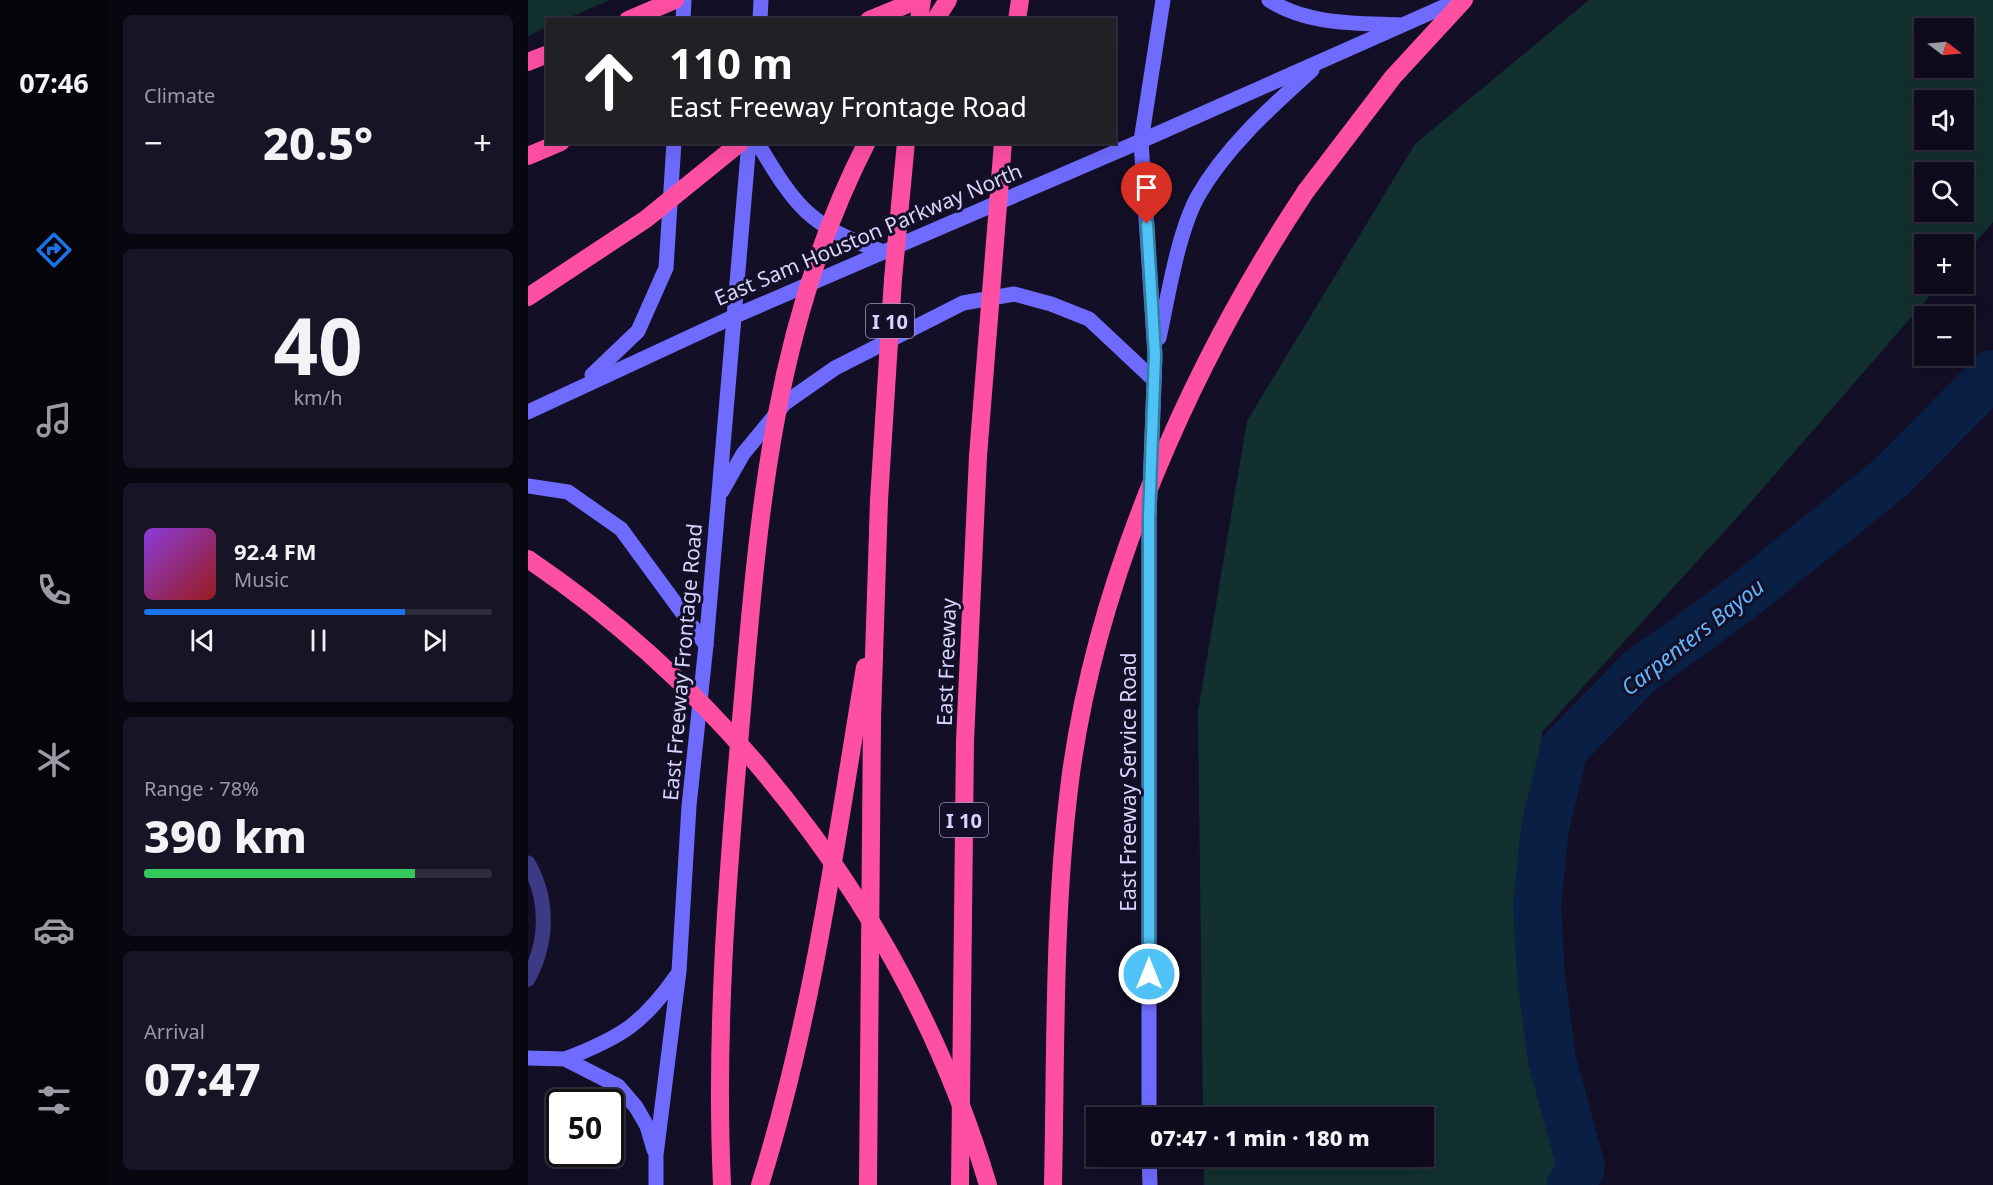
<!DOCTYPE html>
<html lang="en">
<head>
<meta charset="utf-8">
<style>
	:root { --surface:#0e0b1c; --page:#171425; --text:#f1f3f6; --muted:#9b9ba3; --line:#2e2b3b; --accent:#1a73e8 }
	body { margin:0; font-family:"Noto Sans",sans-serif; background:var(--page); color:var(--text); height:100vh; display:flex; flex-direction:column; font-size:22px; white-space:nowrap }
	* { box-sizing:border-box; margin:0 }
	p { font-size:20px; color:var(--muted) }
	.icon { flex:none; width:33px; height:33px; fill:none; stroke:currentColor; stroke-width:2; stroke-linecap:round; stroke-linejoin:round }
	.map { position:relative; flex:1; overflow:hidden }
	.details { display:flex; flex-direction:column; gap:15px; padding:15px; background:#08060f; width:420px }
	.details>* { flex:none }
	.guide { position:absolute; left:18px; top:18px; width:570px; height:126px; border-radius:0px; box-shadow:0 6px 24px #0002,0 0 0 2px var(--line); background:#202124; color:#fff; overflow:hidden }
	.needle { width:39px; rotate:106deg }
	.tools { position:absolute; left:1386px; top:18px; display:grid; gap:12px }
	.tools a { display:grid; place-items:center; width:60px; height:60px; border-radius:0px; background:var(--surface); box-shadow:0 6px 24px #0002,0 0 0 2px var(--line); font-size:30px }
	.speed { position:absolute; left:18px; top:1089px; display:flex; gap:12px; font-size:30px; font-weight:700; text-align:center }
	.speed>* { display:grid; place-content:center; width:78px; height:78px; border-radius:50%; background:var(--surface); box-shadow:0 6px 24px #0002,0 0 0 2px var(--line); line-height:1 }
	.speed .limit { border:3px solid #111; border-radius:9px; background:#fff; color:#111 }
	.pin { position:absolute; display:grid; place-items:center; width:51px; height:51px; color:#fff; margin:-62px -26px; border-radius:50% 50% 50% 0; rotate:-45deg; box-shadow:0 0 6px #0007 }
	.pin .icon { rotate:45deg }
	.me { position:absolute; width:66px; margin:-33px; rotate:0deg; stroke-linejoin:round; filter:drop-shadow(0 0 4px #0008) }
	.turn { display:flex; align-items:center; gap:21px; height:126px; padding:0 24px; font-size:27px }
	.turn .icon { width:78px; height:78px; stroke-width:2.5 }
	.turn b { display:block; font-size:42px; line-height:51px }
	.big { font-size:45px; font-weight:800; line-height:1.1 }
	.details .tile { flex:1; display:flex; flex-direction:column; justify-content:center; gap:9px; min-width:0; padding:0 21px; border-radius:9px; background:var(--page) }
	.details .dial { align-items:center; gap:0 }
	.dial b { font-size:78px; line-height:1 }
	.song { display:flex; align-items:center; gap:18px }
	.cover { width:72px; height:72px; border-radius:9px; background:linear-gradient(135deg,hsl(270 70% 55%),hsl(0 70% 35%)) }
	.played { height:6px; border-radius:3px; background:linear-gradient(90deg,var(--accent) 75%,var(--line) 75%) }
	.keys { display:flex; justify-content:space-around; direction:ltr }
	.heat { display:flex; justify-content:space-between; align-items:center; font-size:33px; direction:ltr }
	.charge { height:9px; border-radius:4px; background:linear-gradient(90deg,#34c759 78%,var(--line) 0) }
	.trip { position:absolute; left:558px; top:1107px; width:348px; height:60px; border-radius:0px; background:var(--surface); box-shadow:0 6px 24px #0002,0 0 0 2px var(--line); font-weight:800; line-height:60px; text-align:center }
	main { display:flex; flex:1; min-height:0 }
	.tab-bar { display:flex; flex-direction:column; width:108px; justify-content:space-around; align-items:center; background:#06040b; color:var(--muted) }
	.tab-bar .icon { width:42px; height:42px }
	.tab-bar .on { color:var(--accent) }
	.tab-bar b { font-size:27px; color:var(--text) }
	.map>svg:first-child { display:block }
	.green { fill:#12302f; fill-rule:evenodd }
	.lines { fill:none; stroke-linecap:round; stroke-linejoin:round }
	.river { stroke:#0a1f44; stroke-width:48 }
	.tertiary { stroke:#3d3a85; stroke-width:15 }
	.secondary { stroke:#6f6bff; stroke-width:15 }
	.motorway { stroke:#ff4fa3; stroke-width:18 }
	.motorway-bridge { stroke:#ff4fa3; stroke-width:18 }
	.route-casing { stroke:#337fa1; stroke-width:15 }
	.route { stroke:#4fc3f7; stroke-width:10 }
	.labels { text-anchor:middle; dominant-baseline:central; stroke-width:6; stroke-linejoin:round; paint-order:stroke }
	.shield { fill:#130f26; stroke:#9e99be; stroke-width:1.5 }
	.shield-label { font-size:20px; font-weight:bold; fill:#d9d4ff }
	.street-label { font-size:21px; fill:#d9d4ff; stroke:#130f26 }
	.water-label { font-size:22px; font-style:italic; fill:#62b6ff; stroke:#130f26 }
</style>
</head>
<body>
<main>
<nav class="tab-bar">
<b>07:46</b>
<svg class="icon on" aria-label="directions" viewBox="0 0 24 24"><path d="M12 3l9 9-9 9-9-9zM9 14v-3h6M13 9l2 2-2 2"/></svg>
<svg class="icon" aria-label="music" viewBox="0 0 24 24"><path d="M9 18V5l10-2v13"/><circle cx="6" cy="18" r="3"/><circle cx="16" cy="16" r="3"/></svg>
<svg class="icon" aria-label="phone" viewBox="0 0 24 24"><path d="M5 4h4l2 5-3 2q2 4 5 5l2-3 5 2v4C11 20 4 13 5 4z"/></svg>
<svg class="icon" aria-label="climate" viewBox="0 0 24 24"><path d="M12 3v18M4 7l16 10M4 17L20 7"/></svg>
<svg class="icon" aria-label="car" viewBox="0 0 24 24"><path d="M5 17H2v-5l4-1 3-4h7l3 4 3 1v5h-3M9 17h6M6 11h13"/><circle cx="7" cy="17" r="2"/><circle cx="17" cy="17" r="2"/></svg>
<svg class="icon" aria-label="filters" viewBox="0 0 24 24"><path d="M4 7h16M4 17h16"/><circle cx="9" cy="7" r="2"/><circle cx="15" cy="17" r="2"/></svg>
</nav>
<section class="details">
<div class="tile"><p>Climate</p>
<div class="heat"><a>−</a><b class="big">20.5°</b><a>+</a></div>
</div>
<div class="tile dial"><b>40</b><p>km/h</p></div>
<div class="tile">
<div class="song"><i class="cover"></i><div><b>92.4 FM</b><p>Music</p></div></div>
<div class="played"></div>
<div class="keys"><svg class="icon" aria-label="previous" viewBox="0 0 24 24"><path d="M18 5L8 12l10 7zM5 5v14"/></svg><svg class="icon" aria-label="pause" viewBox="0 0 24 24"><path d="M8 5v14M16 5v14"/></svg><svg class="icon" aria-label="next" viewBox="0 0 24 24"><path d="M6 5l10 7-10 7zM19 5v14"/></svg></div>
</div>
<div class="tile"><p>Range · 78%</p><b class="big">390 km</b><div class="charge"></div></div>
<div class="tile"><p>Arrival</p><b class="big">07:47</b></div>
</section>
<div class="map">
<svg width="1465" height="1185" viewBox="0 0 1465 1185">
	<rect width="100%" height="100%" fill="#130f26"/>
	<g class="green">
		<path d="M0,0H82L38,19L20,20L19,27L0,36Z"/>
		<path d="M1061,0H1465V222L1436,256V244H1396V284H1412L1223,502L1014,732L1006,1037L1038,1173L1028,1185H676V1157L896,1156V1118L675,1117L670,711L719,421L887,144ZM1396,28H1436V68H1396ZM1396,100H1436V140H1396ZM1396,172H1436V212H1396Z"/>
	</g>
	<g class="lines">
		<path class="river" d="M1043,1185L1053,1167L1024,1060L1013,977L1009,905L1017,828L1036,749L1111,672L1212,599L1362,478L1465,374"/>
		<path class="tertiary" d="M0,863C21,900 20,942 0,979"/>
		<g class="secondary">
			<path d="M741,0C779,25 828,23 872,25"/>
			<path d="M155,20L156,0"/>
			<path d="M232,20L233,0"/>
			<path d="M229,142C269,209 281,226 356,252"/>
			<path d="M631,338C640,297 650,232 670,196C698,147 743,107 784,70"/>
			<path d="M64,375L110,331L138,268L146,142"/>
			<path d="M0,412L207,316L613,141L931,0"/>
			<path d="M0,486L40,492L93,529L178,645"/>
			<path d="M194,491L215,454L257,403L307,368L435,303L486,294L523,304L561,319L625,379"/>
			<path d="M0,1058L37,1059L90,1086L108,1107L119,1126L126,1150"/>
			<path d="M37,1059C92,1038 115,1024 149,975"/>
			<path d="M621,1118V518L627,355L613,141L635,0"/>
			<path d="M621,1156L622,1185"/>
			<path d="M128,1185V1155L151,971L161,806L178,645L221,142"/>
		</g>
		<g class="motorway">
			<path d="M100,20L147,0"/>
			<path d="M341,20L390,0"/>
			<path d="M391,20L394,0"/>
			<path d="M407,20L420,0"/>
			<path d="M489,20L492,0"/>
			<path d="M0,62L20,54"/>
			<path d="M0,156L33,142"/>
			<path d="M778,191L865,77L936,0"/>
			<path d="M232,1185C285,1016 308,841 337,667"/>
			<path d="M340,1185L344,719L351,500"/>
			<path d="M432,1185L437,741L450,456"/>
		</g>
		<g class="motorway-bridge">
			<path d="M0,297L118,219L213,142"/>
			<path d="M450,456L475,142"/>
			<path d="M351,500L365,279L378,142"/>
			<path d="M0,559C217,706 385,933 460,1185"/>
			<path d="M194,1185C187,1034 199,883 212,732C230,525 242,331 339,142"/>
			<path d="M525,1185C528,1051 525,915 542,781C568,577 665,361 778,191"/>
		</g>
	</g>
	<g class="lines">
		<defs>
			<path id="route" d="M619,224L627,355L621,518V974"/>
		</defs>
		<use href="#route" class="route-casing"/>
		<use href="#route" class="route"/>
	</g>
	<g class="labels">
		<g class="shield">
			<rect x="338" y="304" width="48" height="34" rx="4.5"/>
			<rect x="412" y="803" width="48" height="34" rx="4.5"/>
		</g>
		<g class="shield-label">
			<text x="362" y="321">I 10</text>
			<text x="436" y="820">I 10</text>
		</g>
		<g class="street-label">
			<text transform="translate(340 234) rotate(-23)">East Sam Houston Parkway North</text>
			<text transform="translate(154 662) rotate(-85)">East Freeway Frontage Road</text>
			<text transform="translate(418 662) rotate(-88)">East Freeway</text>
			<text transform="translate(600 782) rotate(-90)">East Freeway Service Road</text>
		</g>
		<g class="water-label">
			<text transform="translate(1164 636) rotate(-38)">Carpenters Bayou</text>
		</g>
	</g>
</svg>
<div class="tools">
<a><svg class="needle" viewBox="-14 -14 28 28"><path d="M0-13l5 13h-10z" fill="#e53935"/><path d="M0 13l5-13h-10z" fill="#9b9ba3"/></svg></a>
<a><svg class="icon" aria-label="sound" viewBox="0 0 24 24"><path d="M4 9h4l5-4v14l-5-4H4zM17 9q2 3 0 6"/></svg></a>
<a><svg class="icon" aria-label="search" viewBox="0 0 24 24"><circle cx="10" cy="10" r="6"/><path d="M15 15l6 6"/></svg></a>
<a>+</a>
<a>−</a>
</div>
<div class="speed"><div class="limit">50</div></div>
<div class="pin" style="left:619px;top:224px;background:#d93025"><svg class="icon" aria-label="arrive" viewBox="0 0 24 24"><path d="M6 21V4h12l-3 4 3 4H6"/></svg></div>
<svg class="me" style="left:621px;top:974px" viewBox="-20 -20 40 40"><circle r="17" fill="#4fc3f7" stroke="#fff" stroke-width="3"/><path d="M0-11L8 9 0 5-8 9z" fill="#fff"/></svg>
<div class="trip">07:47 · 1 min · 180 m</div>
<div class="guide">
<div class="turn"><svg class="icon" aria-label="ahead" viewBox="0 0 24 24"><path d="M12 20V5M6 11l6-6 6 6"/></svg><div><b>110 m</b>East Freeway Frontage Road</div></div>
</div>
</div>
</main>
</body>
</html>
